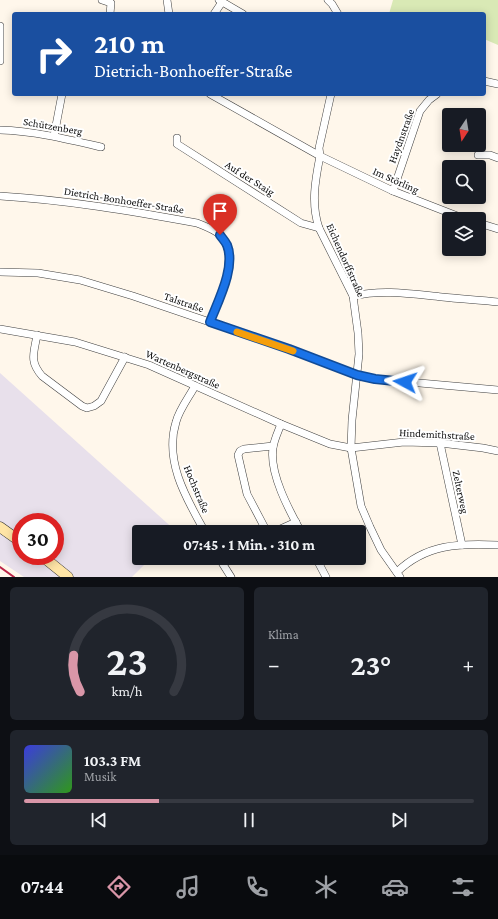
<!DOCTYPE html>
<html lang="de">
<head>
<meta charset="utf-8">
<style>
	:root { --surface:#171b24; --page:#20242c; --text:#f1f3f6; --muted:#9ea1a6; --line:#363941; --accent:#d996a8 }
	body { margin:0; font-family:"Crimson Pro",serif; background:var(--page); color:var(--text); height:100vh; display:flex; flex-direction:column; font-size:15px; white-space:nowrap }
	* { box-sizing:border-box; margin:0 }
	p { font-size:13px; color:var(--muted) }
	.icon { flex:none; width:22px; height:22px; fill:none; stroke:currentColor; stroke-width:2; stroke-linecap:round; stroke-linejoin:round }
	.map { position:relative; height:577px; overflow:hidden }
	.sheet { display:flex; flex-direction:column; gap:10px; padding:10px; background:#0d0f14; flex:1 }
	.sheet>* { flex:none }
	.guide { position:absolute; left:12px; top:12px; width:474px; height:84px; border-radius:4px; box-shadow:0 2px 10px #0003; background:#1a4fa0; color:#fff; overflow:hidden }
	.needle { width:26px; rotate:192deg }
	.buttons { position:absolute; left:442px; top:108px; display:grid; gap:8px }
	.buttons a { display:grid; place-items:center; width:44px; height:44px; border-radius:4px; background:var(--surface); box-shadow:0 2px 10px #0003; font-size:20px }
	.speed { position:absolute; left:12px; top:513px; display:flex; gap:8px; font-size:20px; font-weight:700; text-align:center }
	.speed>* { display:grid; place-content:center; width:52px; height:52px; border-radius:50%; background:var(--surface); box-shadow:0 2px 10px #0003; line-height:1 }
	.speed .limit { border:6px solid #d22; background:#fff; color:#111 }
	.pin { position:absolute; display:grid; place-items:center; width:34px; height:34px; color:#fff; margin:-41px -17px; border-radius:50% 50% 50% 0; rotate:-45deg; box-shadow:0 0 4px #0007 }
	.pin .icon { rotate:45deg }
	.me { position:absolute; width:44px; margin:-22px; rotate:275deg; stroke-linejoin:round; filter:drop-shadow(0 0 3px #0008) }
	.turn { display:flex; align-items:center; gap:14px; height:84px; padding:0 16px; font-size:18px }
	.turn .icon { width:52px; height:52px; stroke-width:2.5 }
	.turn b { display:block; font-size:28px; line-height:34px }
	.big { font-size:30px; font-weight:700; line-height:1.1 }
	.sheet .widget { flex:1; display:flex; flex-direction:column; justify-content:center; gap:6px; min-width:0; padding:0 14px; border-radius:6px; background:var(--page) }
	.sheet .dial { align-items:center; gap:0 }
	.dial svg { height:104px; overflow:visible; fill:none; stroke:var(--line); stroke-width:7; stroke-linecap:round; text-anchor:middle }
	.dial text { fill:var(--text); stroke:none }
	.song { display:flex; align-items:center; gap:12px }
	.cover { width:48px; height:48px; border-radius:6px; background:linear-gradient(135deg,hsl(240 70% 55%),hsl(110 70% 35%)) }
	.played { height:4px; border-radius:2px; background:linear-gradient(90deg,var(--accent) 30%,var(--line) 30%) }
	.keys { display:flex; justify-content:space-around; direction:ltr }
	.heat { display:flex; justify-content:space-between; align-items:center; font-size:22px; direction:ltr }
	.sheet .tiles { flex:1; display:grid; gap:10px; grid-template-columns:1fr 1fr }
	.widget:last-child { grid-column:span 2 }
	.trip { position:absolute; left:132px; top:525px; width:234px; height:40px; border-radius:4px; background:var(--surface); box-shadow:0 2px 10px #0003; font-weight:700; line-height:40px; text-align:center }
	.dock { display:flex; height:64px; justify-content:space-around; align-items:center; background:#090b0e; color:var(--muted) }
	.dock .icon { width:28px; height:28px }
	.dock .on { color:var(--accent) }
	.dock b { font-size:18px; color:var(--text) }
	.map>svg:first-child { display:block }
	.industrial { fill:#e8e0eb; fill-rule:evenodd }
	.green { fill:#d9e9b5 }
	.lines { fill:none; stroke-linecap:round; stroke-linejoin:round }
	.street-casing { stroke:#3f3f3f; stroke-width:8 }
	.secondary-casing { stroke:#2e2e2e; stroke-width:11 }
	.street { stroke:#fff; stroke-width:7 }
	.secondary { stroke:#ffe5a6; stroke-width:10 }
	.rail { stroke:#bb2548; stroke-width:2 }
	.route-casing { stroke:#114b97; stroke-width:10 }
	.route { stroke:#1a73e8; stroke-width:7 }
	.slow { stroke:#f59e0b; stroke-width:7 }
	.labels { text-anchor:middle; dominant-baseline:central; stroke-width:4; stroke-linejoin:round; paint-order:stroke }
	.street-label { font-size:11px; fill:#0c0c0c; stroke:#fff }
</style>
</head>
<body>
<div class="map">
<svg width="498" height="577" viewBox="0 0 498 577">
	<rect width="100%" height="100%" fill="#fff7eb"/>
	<path class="industrial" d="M0,373L177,532H139V558H151L132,577H24L0,561ZM21,522H55V556H21Z"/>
	<path class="green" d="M393,0H498V45L484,39V14H389Z"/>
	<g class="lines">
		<defs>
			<g id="street">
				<path d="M102,0L111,3L110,14"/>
				<path d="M167,0L169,14"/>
				<path d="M219,0L243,14"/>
				<path d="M328,0L332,4L338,14"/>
				<path d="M214,14L222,2"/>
				<path d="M0,26V61"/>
				<path d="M484,81L498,84"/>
				<path d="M210,94L320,156L319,148L331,94"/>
				<path d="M0,130C34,131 67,139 101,147"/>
				<path d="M54,136L62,94"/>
				<path d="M177,138V144L301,223L319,228"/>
				<path d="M478,155H490L498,158"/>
				<path d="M393,191L420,111L429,100L437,94"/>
				<path d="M0,196C67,200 131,211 197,223C204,226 213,229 219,234C242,255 219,299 210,322"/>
				<path d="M479,223L498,229"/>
				<path d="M0,272L38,273L80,280L133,296L289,349L357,375L375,379L498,390"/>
				<path d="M353,296C383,289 412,294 442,297C461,299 479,300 498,302"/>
				<path d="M0,329L75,342L149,365L281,424L330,444L351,448L404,442L440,443L483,448L498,451"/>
				<path d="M37,335C34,353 29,361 42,376L82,406L87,408L94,406L101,401L125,357"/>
				<path d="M195,386C189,397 179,410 176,422C164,461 186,498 205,532"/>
				<path d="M281,424C278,432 274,440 273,448C269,473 289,510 301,532"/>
				<path d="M440,443L462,545"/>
				<path d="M267,532L247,494L238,455L240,451L244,449L273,446"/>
				<path d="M274,532L296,522"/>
				<path d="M219,558L231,577"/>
				<path d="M316,558L326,577"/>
				<path d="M397,572C426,544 460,543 498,545"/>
				<path d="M400,577L381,550L370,527L361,506L351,448L352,420L359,354L358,333L353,296L319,228C311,204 315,181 320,156L393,191L465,219"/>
			</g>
			<g id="secondary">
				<path d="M0,527L21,542"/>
				<path d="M42,556L68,577"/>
			</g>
		</defs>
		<use href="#street" class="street-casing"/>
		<use href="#secondary" class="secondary-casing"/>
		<use href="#street" class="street"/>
		<use href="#secondary" class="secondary"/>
		<path class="rail" d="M0,567L14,577"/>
	</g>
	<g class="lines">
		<defs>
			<path id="route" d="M220,235C222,238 225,241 227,245C236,267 218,301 210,322L289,349L357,375L375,379L405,382"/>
		</defs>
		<use href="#route" class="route-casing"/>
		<use href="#route" class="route"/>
		<path class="slow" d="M237,332L293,351"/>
	</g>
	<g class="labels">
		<g class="street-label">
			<text transform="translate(53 126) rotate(10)">Schützenberg</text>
			<text transform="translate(401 136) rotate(-70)">Haydnstraße</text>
			<text transform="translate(250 178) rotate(32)">Auf der Staig</text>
			<text transform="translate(396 180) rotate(24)">Im Störling</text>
			<text transform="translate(124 200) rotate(9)">Dietrich-Bonhoeffer-Straße</text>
			<text transform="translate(346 260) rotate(66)">Eichendorffstraße</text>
			<text transform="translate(184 302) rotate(19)">Talstraße</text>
			<text transform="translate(183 369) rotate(24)">Wartenbergstraße</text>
			<text transform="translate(437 434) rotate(3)">Hindemithstraße</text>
			<text transform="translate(197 489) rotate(67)">Hochstraße</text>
			<text transform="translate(461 492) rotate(78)">Zelterweg</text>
		</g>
	</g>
</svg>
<div class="buttons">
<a><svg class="needle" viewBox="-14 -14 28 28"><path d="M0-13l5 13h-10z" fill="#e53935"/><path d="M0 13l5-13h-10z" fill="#9ea1a6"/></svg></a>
<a><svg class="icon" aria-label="search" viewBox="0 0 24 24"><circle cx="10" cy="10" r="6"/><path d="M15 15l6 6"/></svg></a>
<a><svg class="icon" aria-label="layers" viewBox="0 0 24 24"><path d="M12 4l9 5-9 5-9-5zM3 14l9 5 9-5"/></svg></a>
</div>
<div class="speed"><div class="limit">30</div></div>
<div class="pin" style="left:220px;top:235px;background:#d93025"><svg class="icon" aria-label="arrive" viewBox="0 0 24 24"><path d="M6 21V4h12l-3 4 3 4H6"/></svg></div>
<svg class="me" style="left:405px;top:382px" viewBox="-20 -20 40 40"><path d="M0-17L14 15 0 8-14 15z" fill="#1a73e8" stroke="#fff" stroke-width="4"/></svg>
<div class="trip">07:45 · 1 Min. · 310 m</div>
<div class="guide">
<div class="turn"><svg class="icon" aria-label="right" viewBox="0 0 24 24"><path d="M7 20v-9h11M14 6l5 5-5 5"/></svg><div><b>210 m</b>Dietrich-Bonhoeffer-Straße</div></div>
</div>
</div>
<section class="sheet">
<div class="tiles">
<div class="widget dial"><svg viewBox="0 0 100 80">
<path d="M14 69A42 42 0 1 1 86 69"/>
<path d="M14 69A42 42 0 0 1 9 41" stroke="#d996a8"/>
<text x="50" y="56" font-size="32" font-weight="700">23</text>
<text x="50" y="72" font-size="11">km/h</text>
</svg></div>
<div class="widget"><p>Klima</p>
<div class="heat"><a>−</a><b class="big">23°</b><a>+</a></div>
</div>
<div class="widget">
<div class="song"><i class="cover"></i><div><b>103.3 FM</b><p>Musik</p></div></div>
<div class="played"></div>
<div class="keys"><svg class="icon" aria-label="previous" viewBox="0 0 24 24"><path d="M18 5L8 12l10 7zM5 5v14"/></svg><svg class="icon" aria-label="pause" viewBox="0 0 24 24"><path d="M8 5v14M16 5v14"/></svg><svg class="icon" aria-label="next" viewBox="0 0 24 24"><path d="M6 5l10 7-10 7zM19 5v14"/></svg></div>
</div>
</div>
</section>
<nav class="dock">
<b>07:44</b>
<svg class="icon on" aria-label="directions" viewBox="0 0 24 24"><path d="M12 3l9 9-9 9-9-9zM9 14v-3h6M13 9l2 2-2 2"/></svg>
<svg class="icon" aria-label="music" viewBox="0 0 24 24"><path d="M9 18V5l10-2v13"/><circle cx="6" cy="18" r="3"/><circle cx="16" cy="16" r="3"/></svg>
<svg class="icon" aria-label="phone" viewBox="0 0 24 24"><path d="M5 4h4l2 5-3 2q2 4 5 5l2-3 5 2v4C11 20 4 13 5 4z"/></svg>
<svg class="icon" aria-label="climate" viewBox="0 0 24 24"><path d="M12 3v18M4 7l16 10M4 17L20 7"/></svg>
<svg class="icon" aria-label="car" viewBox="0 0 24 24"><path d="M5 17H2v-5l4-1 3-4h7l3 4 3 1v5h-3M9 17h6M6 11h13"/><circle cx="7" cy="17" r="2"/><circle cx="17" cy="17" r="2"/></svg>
<svg class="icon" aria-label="filters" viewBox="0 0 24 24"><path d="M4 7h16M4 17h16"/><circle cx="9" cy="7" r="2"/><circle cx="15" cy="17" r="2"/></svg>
</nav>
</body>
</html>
